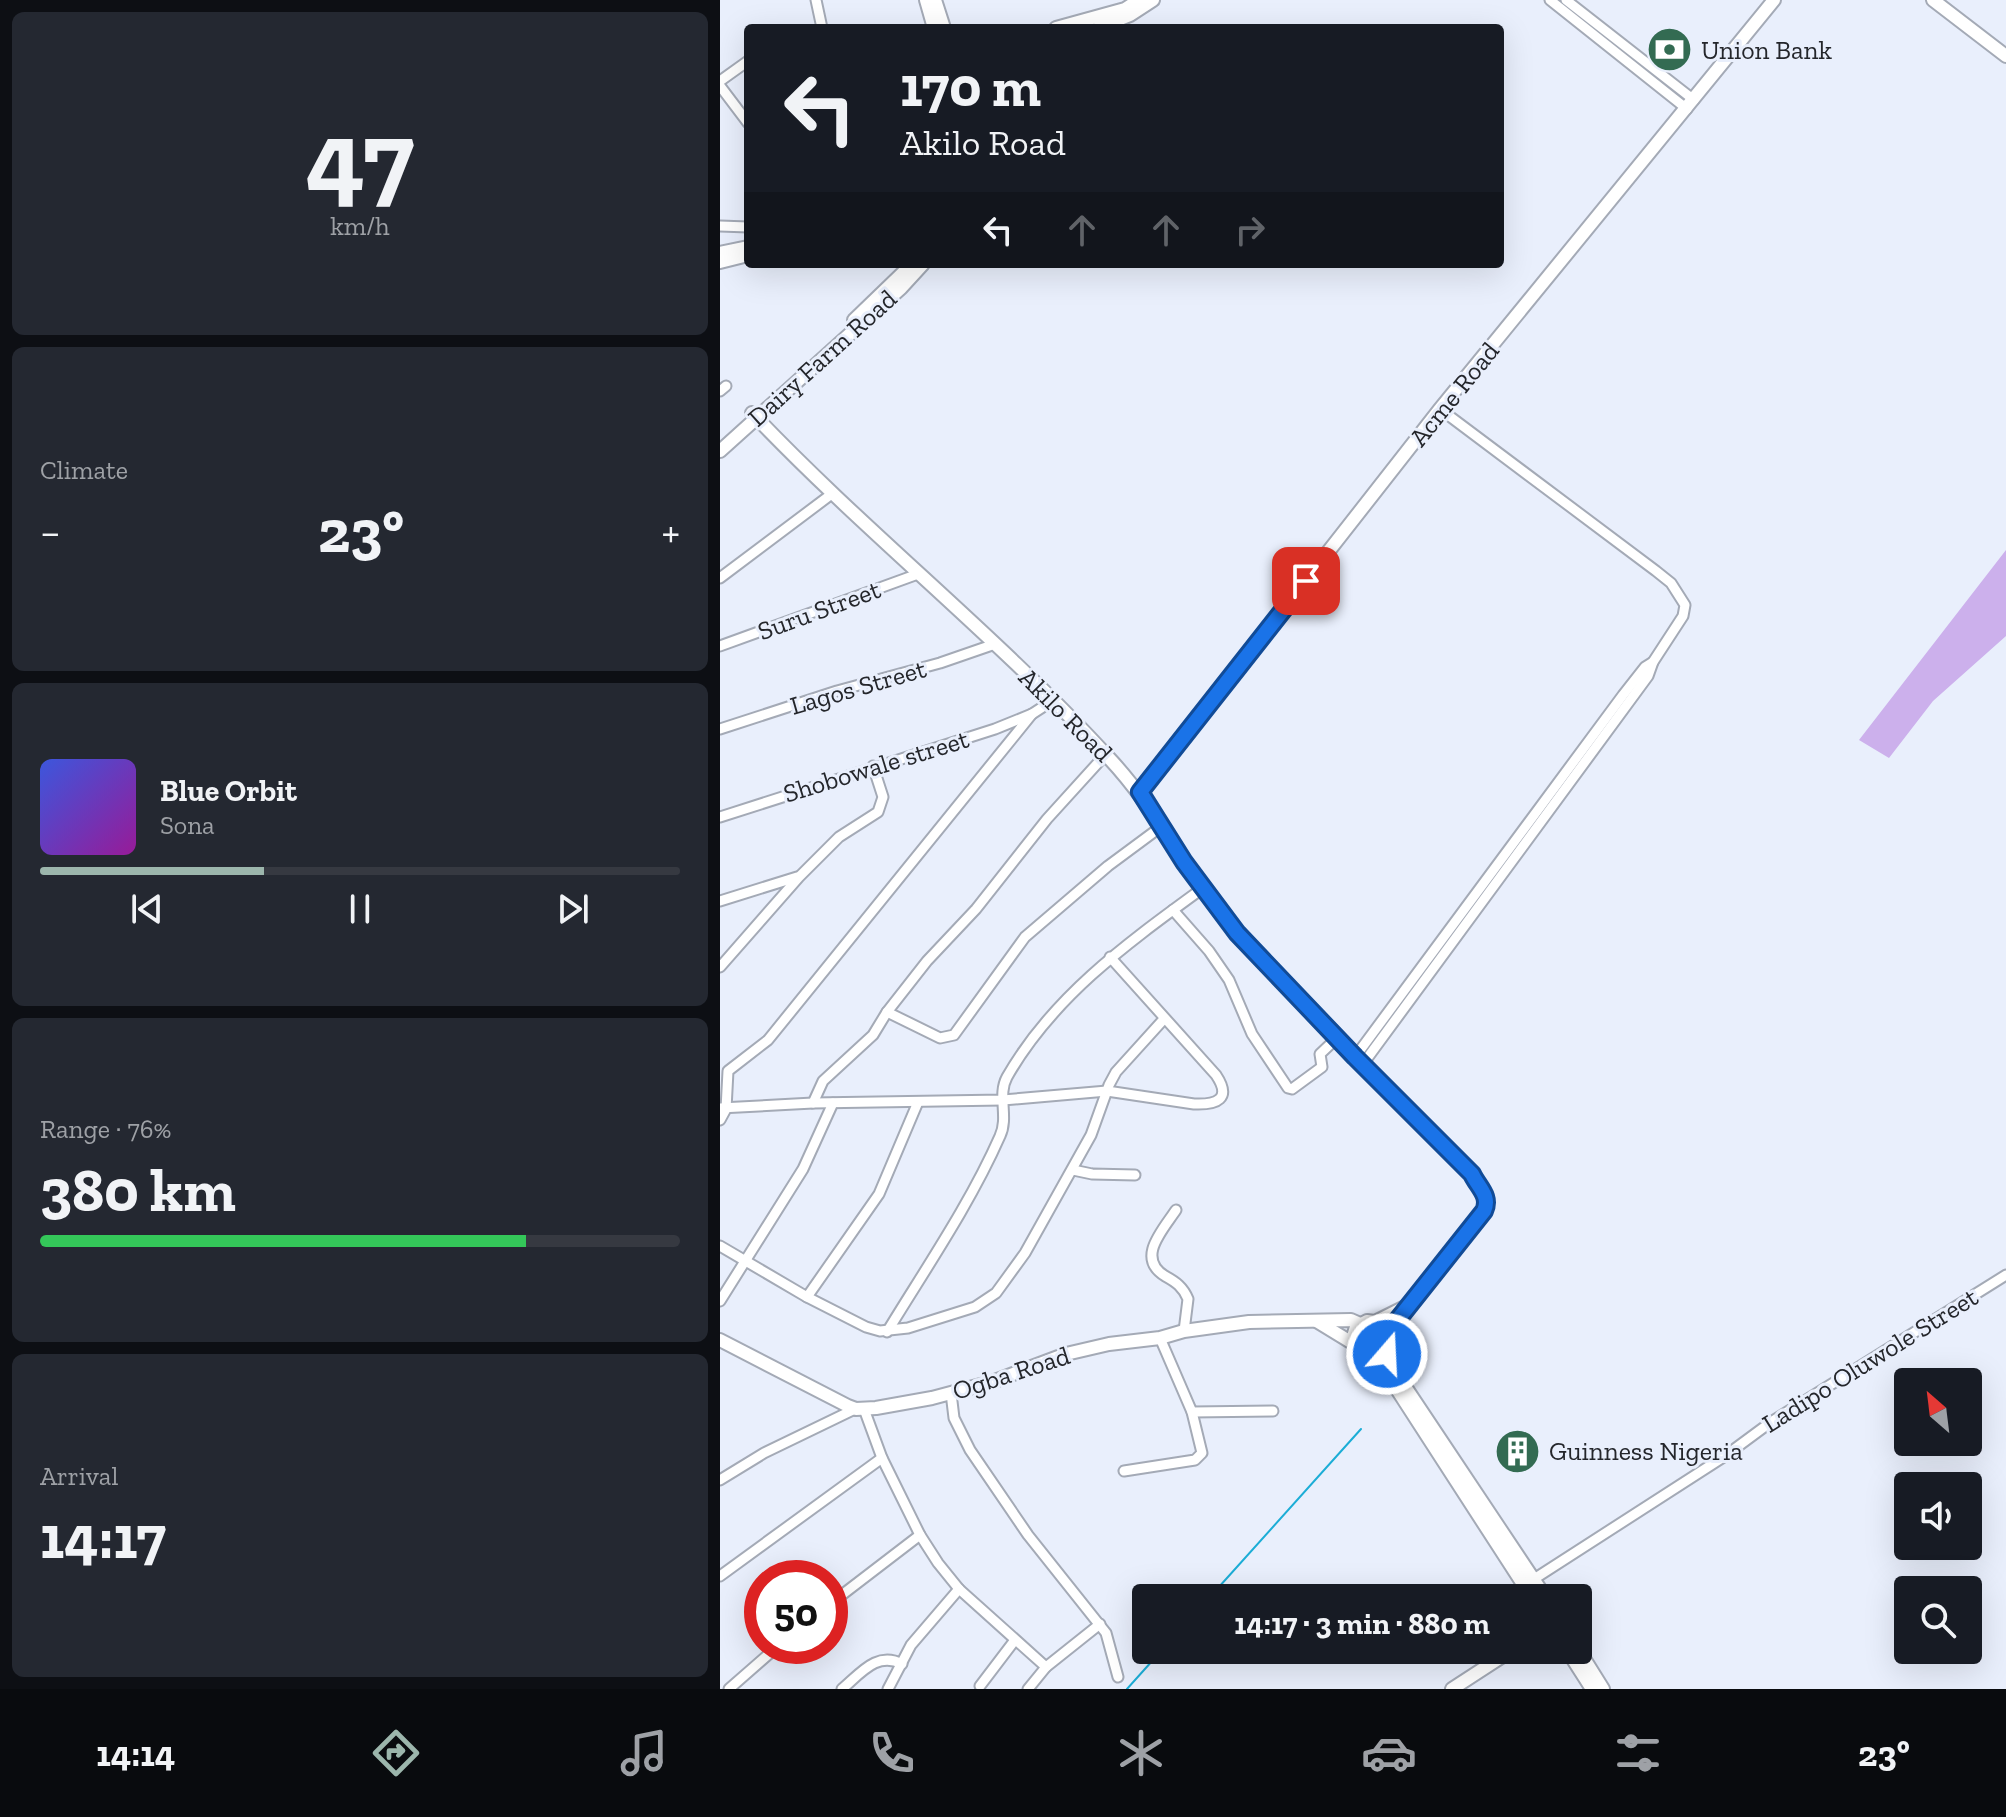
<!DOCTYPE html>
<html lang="en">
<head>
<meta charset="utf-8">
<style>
	:root { --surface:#171b24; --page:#242831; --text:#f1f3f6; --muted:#9ea1a6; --line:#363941; --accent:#9cb6ac }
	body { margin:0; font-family:"Zilla Slab",serif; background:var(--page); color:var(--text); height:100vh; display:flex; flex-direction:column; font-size:30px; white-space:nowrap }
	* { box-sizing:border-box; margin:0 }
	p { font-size:26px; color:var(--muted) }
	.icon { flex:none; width:44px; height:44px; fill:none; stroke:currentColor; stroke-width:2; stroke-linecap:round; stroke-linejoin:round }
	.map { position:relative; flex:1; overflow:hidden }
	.side { display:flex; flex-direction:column; gap:12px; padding:12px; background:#0d0f14; width:720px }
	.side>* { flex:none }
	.top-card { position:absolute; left:24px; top:24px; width:760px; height:244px; border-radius:8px; box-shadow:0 8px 32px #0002; background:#171b24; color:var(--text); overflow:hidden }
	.needle { width:52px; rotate:332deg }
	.fabs { position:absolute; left:1174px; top:1368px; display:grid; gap:16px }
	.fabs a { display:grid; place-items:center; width:88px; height:88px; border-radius:8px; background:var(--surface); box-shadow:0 8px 32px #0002; font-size:40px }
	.speed { position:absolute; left:24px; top:1560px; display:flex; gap:16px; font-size:40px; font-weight:700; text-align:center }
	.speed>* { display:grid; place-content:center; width:104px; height:104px; border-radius:50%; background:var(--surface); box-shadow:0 8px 32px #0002; line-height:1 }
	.speed .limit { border:12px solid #d22; background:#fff; color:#111 }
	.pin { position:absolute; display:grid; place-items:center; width:68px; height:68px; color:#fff; margin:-34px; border-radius:16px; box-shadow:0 4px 12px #0006 }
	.me { position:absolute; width:88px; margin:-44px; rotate:19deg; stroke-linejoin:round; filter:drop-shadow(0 0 6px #0008) }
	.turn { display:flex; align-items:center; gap:28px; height:168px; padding:0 24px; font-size:36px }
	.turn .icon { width:104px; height:104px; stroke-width:2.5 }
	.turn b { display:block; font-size:56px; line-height:68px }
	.lanes { display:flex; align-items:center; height:76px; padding:0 24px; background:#0003; justify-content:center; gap:40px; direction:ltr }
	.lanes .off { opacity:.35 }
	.big { font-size:60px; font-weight:700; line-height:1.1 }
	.side .widget { flex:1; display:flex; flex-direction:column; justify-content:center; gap:12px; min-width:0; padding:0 28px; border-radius:12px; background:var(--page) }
	.side .dial { align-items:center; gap:0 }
	.dial b { font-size:104px; line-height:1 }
	.song { display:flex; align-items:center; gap:24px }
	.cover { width:96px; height:96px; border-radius:12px; background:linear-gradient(135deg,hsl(230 70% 55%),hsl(300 70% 35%)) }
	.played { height:8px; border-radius:4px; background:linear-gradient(90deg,var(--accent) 35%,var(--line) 35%) }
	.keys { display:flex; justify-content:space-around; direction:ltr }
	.heat { display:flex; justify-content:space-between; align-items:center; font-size:44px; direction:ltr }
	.charge { height:12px; border-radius:6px; background:linear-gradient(90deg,#34c759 76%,var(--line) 0) }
	.trip { position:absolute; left:412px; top:1584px; width:460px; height:80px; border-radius:8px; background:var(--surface); box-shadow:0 8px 32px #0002; font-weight:700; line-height:80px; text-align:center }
	.tabs { display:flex; height:128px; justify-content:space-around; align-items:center; background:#090b0e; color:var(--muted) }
	.tabs .icon { width:56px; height:56px }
	.tabs .current { color:var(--accent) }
	.tabs b { font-size:36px; color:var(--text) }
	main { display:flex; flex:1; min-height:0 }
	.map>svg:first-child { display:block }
	.green { fill:#ccb0ec }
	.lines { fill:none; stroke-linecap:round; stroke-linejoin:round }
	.stream { stroke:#1cadd6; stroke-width:2 }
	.street-casing { stroke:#a4aab6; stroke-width:13 }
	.secondary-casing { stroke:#a4aab6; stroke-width:16 }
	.street { stroke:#fff; stroke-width:9 }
	.secondary { stroke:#fff; stroke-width:12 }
	.route-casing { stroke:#114b97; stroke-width:20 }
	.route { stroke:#1a73e8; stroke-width:14 }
	.labels { text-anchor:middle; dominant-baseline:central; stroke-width:6; stroke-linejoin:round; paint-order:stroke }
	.poi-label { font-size:26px; fill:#24262b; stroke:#e9effc; text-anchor:start }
	.street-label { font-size:26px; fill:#24262b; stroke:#e9effc }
</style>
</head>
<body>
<main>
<section class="side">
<div class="widget dial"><b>47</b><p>km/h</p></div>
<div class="widget"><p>Climate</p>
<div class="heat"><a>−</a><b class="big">23°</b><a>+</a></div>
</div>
<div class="widget">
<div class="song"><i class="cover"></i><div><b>Blue Orbit</b><p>Sona</p></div></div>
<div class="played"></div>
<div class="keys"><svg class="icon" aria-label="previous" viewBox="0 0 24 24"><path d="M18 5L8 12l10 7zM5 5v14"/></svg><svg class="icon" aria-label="pause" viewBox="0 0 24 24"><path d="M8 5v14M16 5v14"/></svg><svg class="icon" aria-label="next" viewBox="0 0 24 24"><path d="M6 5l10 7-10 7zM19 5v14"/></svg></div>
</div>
<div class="widget"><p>Range · 76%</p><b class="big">380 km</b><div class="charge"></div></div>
<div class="widget"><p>Arrival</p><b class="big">14:17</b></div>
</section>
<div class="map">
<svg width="1286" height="1689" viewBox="0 0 1286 1689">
	<rect width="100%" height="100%" fill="#e9effc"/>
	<path class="green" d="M1286,550V636L1213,701L1169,758L1139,740Z"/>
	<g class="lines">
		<g class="stream">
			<path d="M489,1598L641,1429"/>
			<path d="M407,1689L442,1650"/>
		</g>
		<defs>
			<g id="street">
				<path d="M96,0L102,28"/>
				<path d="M830,0L967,109"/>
				<path d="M846,0L974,100"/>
				<path d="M0,81L28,61"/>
				<path d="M0,86L28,123"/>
				<path d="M0,226L28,227"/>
				<path d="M0,391L6,386"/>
				<path d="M0,578L113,493"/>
				<path d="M0,646L198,574"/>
				<path d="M0,729L117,691L220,663L275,644"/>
				<path d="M0,817L275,729L312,714"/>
				<path d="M0,901L77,877"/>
				<path d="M453,910L489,951L509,980L532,1034L568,1088L572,1089L602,1067L600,1054L618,1037"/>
				<path d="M0,967L79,877L119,837L158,812L163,797L153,766"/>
				<path d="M167,1012L220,1038L234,1035L305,937L388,866L442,826"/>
				<path d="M635,1057L903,695L925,667L933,662"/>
				<path d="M643,1064L928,676L933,662L963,616L965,605L951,583L936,571L720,409"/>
				<path d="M93,1103L103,1081L153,1035L167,1012L207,961L256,909L327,819L386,754"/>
				<path d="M0,1108L93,1103L283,1100L387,1091L474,1104C497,1105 512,1099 496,1075L390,957"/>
				<path d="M0,1120L6,1109L8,1071L48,1040L312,714L332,701"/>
				<path d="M353,1170L372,1174L415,1175"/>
				<path d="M456,1210C442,1231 416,1258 445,1276C456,1282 463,1287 468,1299L464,1331"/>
				<path d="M0,1246L87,1297L146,1327L160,1331L188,1328L255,1307L276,1293L305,1253L371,1135L389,1085L396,1072L444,1019"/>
				<path d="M87,1297L159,1194L198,1102"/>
				<path d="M0,1301L83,1169L113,1103"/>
				<path d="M167,1332C206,1268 250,1204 280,1136C289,1117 277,1095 287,1077C333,996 409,942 483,888"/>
				<path d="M231,1393L234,1418L250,1450L308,1535L386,1633L398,1677"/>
				<path d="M144,1409L162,1458L200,1535L218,1563L239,1589L326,1667"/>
				<path d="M472,1412L553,1411"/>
				<path d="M404,1471L475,1460L482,1453L472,1412L440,1338"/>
				<path d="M0,1480L44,1453L135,1409"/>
				<path d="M0,1576L162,1458"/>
				<path d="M814,1579L1005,1456L1051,1422L1286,1275"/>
				<path d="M110,1604L200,1535"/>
				<path d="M260,1686L295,1640"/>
				<path d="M9,1689L58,1646"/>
				<path d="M122,1689C141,1673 157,1651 182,1664"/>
				<path d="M168,1689L191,1645L239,1589"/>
				<path d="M308,1689L326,1667L380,1624"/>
			</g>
			<g id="secondary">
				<path d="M206,0L214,28"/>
				<path d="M215,0L224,28"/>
				<path d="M1213,0L1286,56"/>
				<path d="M336,28L405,9L419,0"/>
				<path d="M378,28L410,15L433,0"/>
				<path d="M0,253L28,247"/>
				<path d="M0,262L28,255"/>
				<path d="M134,320L192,264"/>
				<path d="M32,413C146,533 276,635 388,757C438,810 469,876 516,931C540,959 567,984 592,1010C645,1065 698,1119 752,1174C758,1188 771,1196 764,1211L664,1337"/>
				<path d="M0,451L181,288L203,264"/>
				<path d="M420,792L720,409L1054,0"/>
				<path d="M598,1322L634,1344"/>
				<path d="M655,1322L664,1332V1342L655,1352C644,1355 636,1351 632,1340L636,1327L647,1321L655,1322L685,1307"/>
				<path d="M0,1340L128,1406L136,1409L156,1408L212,1398L272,1382L346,1354L389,1344L440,1338L464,1331L529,1322L631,1320L640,1324"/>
				<path d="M664,1342L670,1363L680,1379L826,1598"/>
				<path d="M642,1352L669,1377L812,1598"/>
				<path d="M858,1649L883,1689"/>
				<path d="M847,1650L872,1689"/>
				<path d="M732,1689L792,1650"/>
			</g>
		</defs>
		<use href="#street" class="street-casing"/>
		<use href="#secondary" class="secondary-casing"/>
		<use href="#street" class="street"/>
		<use href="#secondary" class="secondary"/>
	</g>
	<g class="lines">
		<defs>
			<path id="route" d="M586,581L420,792L464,862L517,933L635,1057L752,1174C758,1187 771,1196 764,1211L664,1337L667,1354"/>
		</defs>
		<use href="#route" class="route-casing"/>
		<use href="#route" class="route"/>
	</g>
	<defs>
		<symbol id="bank-disc" viewBox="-11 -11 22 22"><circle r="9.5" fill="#336b52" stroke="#e9effc"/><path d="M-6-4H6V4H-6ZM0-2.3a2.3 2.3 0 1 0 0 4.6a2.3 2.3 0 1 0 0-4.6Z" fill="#fff"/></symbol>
		<symbol id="building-disc" viewBox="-11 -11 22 22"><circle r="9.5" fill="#336b52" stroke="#e9effc"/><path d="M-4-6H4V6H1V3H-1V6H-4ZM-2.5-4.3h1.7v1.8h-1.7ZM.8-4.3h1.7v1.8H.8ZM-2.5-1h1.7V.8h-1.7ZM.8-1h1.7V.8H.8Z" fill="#fff"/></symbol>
	</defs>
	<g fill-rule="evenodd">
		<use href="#bank-disc" x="924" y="24" width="51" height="51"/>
		<use href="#building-disc" x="772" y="1426" width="51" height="51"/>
	</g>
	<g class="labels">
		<g class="poi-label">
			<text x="981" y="50">Union Bank</text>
			<text x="829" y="1451">Guinness Nigeria</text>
		</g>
		<g class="street-label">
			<text transform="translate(102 358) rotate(-42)">Dairy Farm Road</text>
			<text transform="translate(734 394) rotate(-51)">Acme Road</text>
			<text transform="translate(99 610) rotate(-20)">Suru Street</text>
			<text transform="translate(138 687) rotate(-16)">Lagos Street</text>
			<text transform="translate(346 715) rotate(45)">Akilo Road</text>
			<text transform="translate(156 766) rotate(-17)">Shobowale street</text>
			<text transform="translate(1150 1360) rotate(-32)">Ladipo Oluwole Street</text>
			<text transform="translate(291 1373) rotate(-18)">Ogba Road</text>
		</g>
	</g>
</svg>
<div class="fabs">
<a><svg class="needle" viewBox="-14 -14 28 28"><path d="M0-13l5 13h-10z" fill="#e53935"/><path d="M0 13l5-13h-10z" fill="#9ea1a6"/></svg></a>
<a><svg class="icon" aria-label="sound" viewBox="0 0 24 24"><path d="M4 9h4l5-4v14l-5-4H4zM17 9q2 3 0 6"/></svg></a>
<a><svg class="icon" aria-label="search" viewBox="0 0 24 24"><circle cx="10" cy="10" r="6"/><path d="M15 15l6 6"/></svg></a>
</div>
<div class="speed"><div class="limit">50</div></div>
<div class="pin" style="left:586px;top:581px;background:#d93025"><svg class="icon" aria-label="arrive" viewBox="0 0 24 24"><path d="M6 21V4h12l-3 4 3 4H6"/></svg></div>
<svg class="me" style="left:667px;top:1354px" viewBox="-20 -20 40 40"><circle r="17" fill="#1a73e8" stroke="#fff" stroke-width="3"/><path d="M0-11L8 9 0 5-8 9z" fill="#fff"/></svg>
<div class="trip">14:17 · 3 min · 880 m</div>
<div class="top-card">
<div class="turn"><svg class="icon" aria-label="left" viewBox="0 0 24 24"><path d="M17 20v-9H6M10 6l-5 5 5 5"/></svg><div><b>170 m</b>Akilo Road</div></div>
<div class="lanes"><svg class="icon" aria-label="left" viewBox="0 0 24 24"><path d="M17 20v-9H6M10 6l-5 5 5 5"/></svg><svg class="icon off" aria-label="ahead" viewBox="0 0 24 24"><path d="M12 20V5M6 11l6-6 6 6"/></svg><svg class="icon off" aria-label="ahead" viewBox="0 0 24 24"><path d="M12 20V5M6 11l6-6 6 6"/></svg><svg class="icon off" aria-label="right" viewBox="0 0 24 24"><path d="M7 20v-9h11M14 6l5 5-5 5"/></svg></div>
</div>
</div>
</main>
<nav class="tabs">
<b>14:14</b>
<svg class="icon current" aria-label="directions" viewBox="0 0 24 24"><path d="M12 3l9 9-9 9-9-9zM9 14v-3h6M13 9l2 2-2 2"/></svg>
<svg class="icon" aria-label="music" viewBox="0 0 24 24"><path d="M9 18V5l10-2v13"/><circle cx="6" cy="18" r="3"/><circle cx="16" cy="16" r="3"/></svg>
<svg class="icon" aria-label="phone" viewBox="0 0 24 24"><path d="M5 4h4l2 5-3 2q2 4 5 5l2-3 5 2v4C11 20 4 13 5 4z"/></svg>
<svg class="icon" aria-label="climate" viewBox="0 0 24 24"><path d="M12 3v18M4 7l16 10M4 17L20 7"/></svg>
<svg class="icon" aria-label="car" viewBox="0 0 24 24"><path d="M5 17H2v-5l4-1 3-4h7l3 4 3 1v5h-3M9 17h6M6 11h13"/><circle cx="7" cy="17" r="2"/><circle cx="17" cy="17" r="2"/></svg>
<svg class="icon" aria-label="filters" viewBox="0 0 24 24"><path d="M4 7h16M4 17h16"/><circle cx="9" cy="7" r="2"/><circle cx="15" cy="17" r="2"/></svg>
<b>23°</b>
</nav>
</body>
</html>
